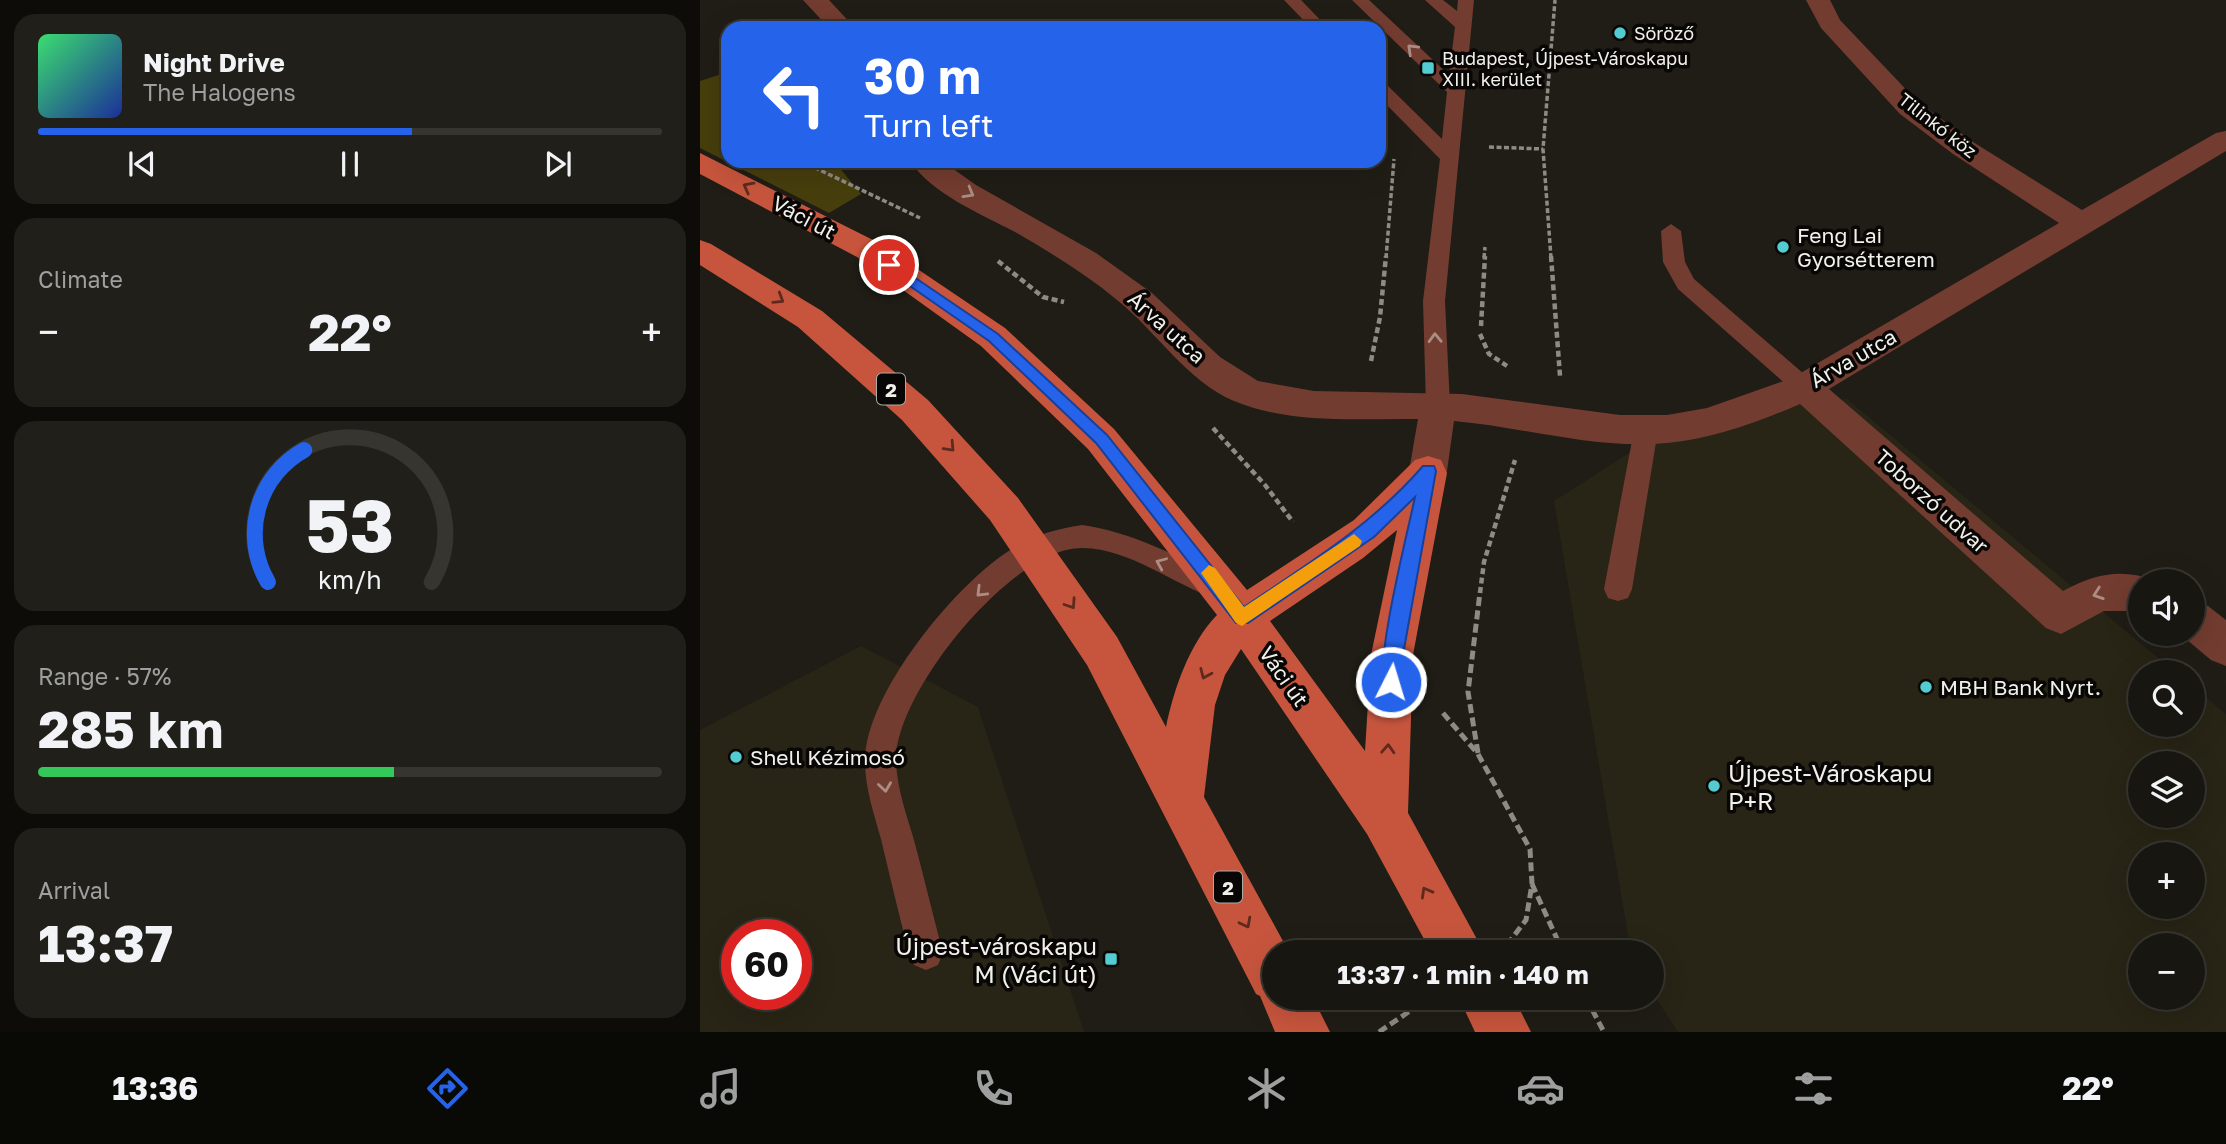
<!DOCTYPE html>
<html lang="en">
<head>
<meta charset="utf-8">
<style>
	:root { --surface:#171610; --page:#201f19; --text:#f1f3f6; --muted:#9e9f9f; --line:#363530; --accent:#2563eb }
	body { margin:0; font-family:"Golos Text",sans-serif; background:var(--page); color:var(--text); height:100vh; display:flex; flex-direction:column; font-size:26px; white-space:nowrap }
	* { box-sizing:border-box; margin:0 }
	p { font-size:23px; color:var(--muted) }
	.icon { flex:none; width:38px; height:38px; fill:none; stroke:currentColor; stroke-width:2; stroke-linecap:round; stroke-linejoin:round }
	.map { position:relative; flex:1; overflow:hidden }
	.panel { display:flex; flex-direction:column; gap:14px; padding:14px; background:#0d0c09; width:700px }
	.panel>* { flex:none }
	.hud { position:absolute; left:21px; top:21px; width:665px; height:147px; border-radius:21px; box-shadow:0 7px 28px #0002,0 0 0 2px var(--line); background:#2563eb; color:#fff; overflow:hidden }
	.fabs { position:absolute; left:1428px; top:569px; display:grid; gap:14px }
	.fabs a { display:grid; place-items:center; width:77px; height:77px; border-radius:50%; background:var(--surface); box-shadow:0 7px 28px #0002,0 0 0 2px var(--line); font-size:35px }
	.speed { position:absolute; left:21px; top:919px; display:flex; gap:14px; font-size:35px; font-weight:700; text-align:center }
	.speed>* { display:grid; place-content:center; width:91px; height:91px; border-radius:50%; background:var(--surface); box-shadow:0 7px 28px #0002,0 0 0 2px var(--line); line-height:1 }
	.speed .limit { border:10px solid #d22; background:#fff; color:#111 }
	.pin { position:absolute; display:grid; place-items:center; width:60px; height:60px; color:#fff; margin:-30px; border:4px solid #fff; border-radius:50%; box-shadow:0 2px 7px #0007 }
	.me { position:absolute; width:77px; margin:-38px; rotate:5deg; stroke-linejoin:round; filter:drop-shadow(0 0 5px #0008) }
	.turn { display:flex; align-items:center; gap:24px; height:147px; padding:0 28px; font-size:32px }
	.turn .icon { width:91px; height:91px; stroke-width:2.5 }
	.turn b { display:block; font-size:49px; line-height:60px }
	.big { font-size:52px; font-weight:700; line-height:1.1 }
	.panel .card { flex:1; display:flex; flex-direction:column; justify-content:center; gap:10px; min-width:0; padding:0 24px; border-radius:21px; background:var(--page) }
	.panel .dial { align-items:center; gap:0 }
	.dial svg { height:182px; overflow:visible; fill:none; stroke:var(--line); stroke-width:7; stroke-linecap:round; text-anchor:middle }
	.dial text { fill:var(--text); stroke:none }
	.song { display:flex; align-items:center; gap:21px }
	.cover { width:84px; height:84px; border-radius:10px; background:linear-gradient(135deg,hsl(140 70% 55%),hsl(230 70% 35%)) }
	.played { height:7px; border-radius:4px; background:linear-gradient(90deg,var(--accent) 60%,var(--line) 60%) }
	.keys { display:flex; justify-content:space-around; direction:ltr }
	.heat { display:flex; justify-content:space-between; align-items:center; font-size:38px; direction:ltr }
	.charge { height:10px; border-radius:5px; background:linear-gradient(90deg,#34c759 57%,var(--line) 0) }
	.trip { position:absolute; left:562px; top:940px; width:402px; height:70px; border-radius:35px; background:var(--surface); box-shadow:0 7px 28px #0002,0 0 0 2px var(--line); font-weight:700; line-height:70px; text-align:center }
	.tab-bar { display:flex; height:112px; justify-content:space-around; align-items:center; background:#090906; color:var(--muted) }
	.tab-bar .icon { width:49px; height:49px }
	.tab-bar .current { color:var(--accent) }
	.tab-bar b { font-size:32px; color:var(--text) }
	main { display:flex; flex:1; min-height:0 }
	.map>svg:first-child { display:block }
	.built { fill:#282516; fill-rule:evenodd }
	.green { fill:#473e0d }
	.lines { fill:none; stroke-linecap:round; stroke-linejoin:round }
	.path-far2 { stroke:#8d8b84; stroke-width:3.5; stroke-dasharray:5 2.5; stroke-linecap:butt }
	.path-far1 { stroke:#8d8b84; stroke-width:4.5; stroke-dasharray:6 3.5; stroke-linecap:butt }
	.path { stroke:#8d8b84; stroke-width:5; stroke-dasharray:9 4.5; stroke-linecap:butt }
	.service { fill:#733c30; fill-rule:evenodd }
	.minor { fill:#733c30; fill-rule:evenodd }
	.primary { fill:#c7553d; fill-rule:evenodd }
	.oneway { stroke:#ac8d84 }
	.oneway2 { stroke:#5e2a1e }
	.route { fill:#2563eb; stroke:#184099; stroke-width:2 }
	.slow { fill:#f59e0b }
	.poi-dot { fill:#52ccd0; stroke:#080705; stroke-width:2.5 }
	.labels { text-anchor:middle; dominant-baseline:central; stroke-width:7; stroke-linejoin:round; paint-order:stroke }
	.far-poi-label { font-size:18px; fill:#f1f0ea; stroke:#080705; text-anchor:start }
	.far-street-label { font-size:18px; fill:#f1f0ea; stroke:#080705 }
	.shield { fill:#080705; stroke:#abaaa5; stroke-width:2 }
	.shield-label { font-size:19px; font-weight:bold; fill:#f1f0ea }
	.street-label { font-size:21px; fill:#f1f0ea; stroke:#080705 }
	.poi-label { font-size:21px; fill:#f1f0ea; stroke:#080705; text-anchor:start }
	.near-poi-label { font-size:24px; fill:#f1f0ea; stroke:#080705; text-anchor:start }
</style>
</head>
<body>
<main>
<section class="panel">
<div class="card">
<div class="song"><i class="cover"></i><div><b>Night Drive</b><p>The Halogens</p></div></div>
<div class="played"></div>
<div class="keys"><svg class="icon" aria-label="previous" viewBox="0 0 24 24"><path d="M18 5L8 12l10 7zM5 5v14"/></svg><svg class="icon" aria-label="pause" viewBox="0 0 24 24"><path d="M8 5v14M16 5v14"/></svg><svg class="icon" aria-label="next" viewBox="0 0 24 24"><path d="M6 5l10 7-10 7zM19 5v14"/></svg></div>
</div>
<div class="card"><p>Climate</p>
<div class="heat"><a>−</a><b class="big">22°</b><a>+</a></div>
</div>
<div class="card dial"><svg viewBox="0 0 100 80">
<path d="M14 69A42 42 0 1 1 86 69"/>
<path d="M14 69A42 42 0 0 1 30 11" stroke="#2563eb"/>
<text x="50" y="56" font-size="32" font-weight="700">53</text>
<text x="50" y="72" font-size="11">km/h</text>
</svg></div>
<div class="card"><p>Range · 57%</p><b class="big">285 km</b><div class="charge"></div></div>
<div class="card"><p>Arrival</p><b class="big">13:37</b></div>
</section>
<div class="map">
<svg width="1526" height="1032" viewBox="0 0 1526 1032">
	<rect width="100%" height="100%" fill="#1f1d15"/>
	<g class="built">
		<path d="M1147,399L1475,672H1440V724H1493V687L1526,714V1032H978L952,992V952H931L854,501L989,415ZM1440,763H1493V816H1440ZM1440,854H1493V906H1440ZM1440,945H1493V998H1440Z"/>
		<path d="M161,646L278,707L384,1032H0V730ZM37,934H96V994H37Z"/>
	</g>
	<path class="green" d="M28,72V161H134L161,194L129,213L0,148V81Z"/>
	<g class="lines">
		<g class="path-far2">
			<path d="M789,147L843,149"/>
			<path d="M101,161L220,218"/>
			<path d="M686,258L694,159"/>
			<path d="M784,258L785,247"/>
			<path d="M851,258L843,149L855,0"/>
		</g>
		<g class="path-far1">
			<path d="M851,256L860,376"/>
			<path d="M298,261L343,297L364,302"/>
			<path d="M781,326L785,256"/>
			<path d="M780,334L789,354L807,366"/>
			<path d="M671,361L680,317L686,256"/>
			<path d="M513,428L565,485L593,522"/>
			<path d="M780,593L784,562L815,460"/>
		</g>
		<g class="path">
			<path d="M743,713L778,754L830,849L832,884L826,920L810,941"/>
			<path d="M778,753L768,692L780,592"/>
			<path d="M832,884L863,952"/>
			<path d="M886,998L904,1032"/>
			<path d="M679,1032L729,998"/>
		</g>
		<g class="service">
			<path d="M584,0H601L628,28H611Z"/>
			<path d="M652,0H669L749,75L755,27L725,0H743L757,11L758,0H774L745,301L750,406L747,413L738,415L729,413L726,406L723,301L740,159L679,97V82L685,83L742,139L747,92Z"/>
			<path d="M971,224L981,231L985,262L994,279L1112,381L1116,387L1112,393L1104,396L1096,393L978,289L963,262L961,231Z"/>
			<path d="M946,420L955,423L958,430L932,589L928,598L918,601L908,598L904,589L934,430L937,423Z"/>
			<path d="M382,525C433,532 479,558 526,578L530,587L526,596L516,599C473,584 430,549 383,548C313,546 197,691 196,758C196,786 206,813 214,840C224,878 233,915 243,953L238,965L226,970L214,965L209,953C199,915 190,877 181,839C174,814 165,788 165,761C165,694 257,582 312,549C335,535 356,529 382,525Z"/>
		</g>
		<g class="minor">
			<path d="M103,0H129L155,28H129Z"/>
			<path d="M1106,0H1130L1140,20L1218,102L1273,142L1382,210L1516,133L1526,131V151L1129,389L1363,591C1394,574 1421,568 1454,580L1440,581V611H1404L1361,634L1346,628L1100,404C1058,422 1013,439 967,443C895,450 824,427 754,421L747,471L741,482L728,486L715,482L709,471L718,419C656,418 593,425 534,401C487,381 456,331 417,300C386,274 351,253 315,232C281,214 232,194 210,161H242L276,185L396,253L452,293L520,357L558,381L614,391L762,394L920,415H967L1007,408L1092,378L1359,223L1253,154L1200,114L1121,28Z"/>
			<path d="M1493,600L1508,606L1526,620V666L1511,660L1480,634H1493Z"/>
		</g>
		<g class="primary">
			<path d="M0,153L179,243L305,328L414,429L547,590L654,520L715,460L728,456L741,460L747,473L713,655L708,813L784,952H731L667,834L541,649L525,675L515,705L504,797L589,952H574V998H613L630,1032H575L560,996L556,994L387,665L290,520L202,420L98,327L0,265V240L11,244L122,311L228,400L318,498L417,637L466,727C474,689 489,644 517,615L388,449L281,346L157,257L0,174ZM697,530L671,655L665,751L570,621L663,558Z"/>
			<path d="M759,998H814L831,1032H775Z"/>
		</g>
	</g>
	<defs><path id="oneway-chevron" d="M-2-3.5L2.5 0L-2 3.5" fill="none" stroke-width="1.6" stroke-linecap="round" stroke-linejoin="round" transform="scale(1.75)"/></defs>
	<g class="oneway">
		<use href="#oneway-chevron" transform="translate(712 49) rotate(-136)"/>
		<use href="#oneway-chevron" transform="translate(269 193) rotate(30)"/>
		<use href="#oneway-chevron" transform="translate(735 338) rotate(-92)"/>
		<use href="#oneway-chevron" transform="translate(461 563) rotate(-157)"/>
		<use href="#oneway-chevron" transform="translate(281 592) rotate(135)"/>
		<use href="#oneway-chevron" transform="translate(1398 594) rotate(161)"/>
		<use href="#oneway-chevron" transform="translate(185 787) rotate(82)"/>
	</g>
	<g class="oneway2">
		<use href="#oneway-chevron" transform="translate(48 187) rotate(-152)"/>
		<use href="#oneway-chevron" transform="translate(79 299) rotate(32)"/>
		<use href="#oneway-chevron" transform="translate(250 447) rotate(47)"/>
		<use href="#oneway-chevron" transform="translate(371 604) rotate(56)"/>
		<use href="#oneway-chevron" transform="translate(505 674) rotate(114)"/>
		<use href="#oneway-chevron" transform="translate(688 749) rotate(-87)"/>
		<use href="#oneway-chevron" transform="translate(726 892) rotate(-119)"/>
		<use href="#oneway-chevron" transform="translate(546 923) rotate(63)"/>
	</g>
	<path class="route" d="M189,260L298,334L407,435L544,607C608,564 672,525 723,466H734L736,471L697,688L691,691L685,688C674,663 708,531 715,497L674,537L548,623H536L396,443L289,341L184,268V262Z"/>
	<path class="slow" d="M654,534L662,541L660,546L542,626L536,623L501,573L509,565L515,568L544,607Z"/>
	<g class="poi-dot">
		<circle cx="920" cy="33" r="7"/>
		<rect x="721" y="61" width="14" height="14" rx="3.5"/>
		<circle cx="1083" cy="247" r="7"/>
		<circle cx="1226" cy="687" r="7"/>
		<circle cx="36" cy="757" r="7"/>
		<circle cx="1014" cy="786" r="7"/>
		<rect x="404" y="952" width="14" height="14" rx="3.5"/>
	</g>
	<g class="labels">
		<g class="far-poi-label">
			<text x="934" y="33">Söröző</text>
			<text x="742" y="58">Budapest, Újpest-Városkapu<tspan x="742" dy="21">XIII. kerület</tspan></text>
		</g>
		<g class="far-street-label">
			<text transform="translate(1238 125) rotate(38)">Tilinkó köz</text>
		</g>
		<g class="shield">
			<rect x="177" y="373.5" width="28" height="31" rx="5"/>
			<rect x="514" y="871.5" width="28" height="31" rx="5"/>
		</g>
		<g class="shield-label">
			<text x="191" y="389">2</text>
			<text x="528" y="887">2</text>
		</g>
		<g class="street-label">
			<text transform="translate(104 217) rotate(28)">Váci út</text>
			<text transform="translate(467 327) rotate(42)">Árva utca</text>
			<text transform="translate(1153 358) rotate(-30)">Árva utca</text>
			<text transform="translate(1232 501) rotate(42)">Toborzó udvar</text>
			<text transform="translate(584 676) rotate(55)">Váci út</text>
		</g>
		<g class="poi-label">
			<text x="1097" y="235">Feng Lai<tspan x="1097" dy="24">Gyorsétterem</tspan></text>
			<text x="1240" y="687">MBH Bank Nyrt.</text>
			<text x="50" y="757">Shell Kézimosó</text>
		</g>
		<g class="near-poi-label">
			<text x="1028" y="772">Újpest-Városkapu<tspan x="1028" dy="28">P+R</tspan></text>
			<text x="397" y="945" text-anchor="end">Újpest-városkapu<tspan x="397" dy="28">M (Váci út)</tspan></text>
		</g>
	</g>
</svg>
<div class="fabs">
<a><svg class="icon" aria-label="sound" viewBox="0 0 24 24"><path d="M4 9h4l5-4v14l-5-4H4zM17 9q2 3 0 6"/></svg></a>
<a><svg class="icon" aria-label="search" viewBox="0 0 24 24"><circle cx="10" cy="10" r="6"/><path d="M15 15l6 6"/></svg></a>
<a><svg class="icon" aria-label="layers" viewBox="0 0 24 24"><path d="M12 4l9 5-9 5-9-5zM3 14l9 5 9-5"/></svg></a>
<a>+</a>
<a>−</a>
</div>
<div class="speed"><div class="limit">60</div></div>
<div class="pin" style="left:189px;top:265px;background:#d93025"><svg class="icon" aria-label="arrive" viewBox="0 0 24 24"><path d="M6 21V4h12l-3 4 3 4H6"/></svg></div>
<svg class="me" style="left:691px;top:682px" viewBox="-20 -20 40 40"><circle r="17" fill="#2563eb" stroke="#fff" stroke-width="3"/><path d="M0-11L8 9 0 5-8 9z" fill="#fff"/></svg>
<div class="trip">13:37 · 1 min · 140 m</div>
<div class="hud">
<div class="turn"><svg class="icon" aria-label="left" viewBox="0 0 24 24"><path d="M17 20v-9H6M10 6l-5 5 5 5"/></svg><div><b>30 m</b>Turn left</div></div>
</div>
</div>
</main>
<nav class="tab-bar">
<b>13:36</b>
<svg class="icon current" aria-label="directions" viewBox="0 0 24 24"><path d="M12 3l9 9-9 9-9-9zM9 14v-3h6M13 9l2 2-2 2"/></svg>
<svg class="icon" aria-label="music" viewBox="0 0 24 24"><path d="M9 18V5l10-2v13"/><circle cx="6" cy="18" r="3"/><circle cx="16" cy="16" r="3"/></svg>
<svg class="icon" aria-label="phone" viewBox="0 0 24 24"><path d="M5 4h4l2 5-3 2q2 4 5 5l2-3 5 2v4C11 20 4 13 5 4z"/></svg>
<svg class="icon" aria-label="climate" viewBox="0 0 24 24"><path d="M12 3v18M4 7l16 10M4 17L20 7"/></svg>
<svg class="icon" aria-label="car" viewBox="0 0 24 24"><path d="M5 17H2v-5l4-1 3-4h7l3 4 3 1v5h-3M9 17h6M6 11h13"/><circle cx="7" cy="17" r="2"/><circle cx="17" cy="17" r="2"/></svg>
<svg class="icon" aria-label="filters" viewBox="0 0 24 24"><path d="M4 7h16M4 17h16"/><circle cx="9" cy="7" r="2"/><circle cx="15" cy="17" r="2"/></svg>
<b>22°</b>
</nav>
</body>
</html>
